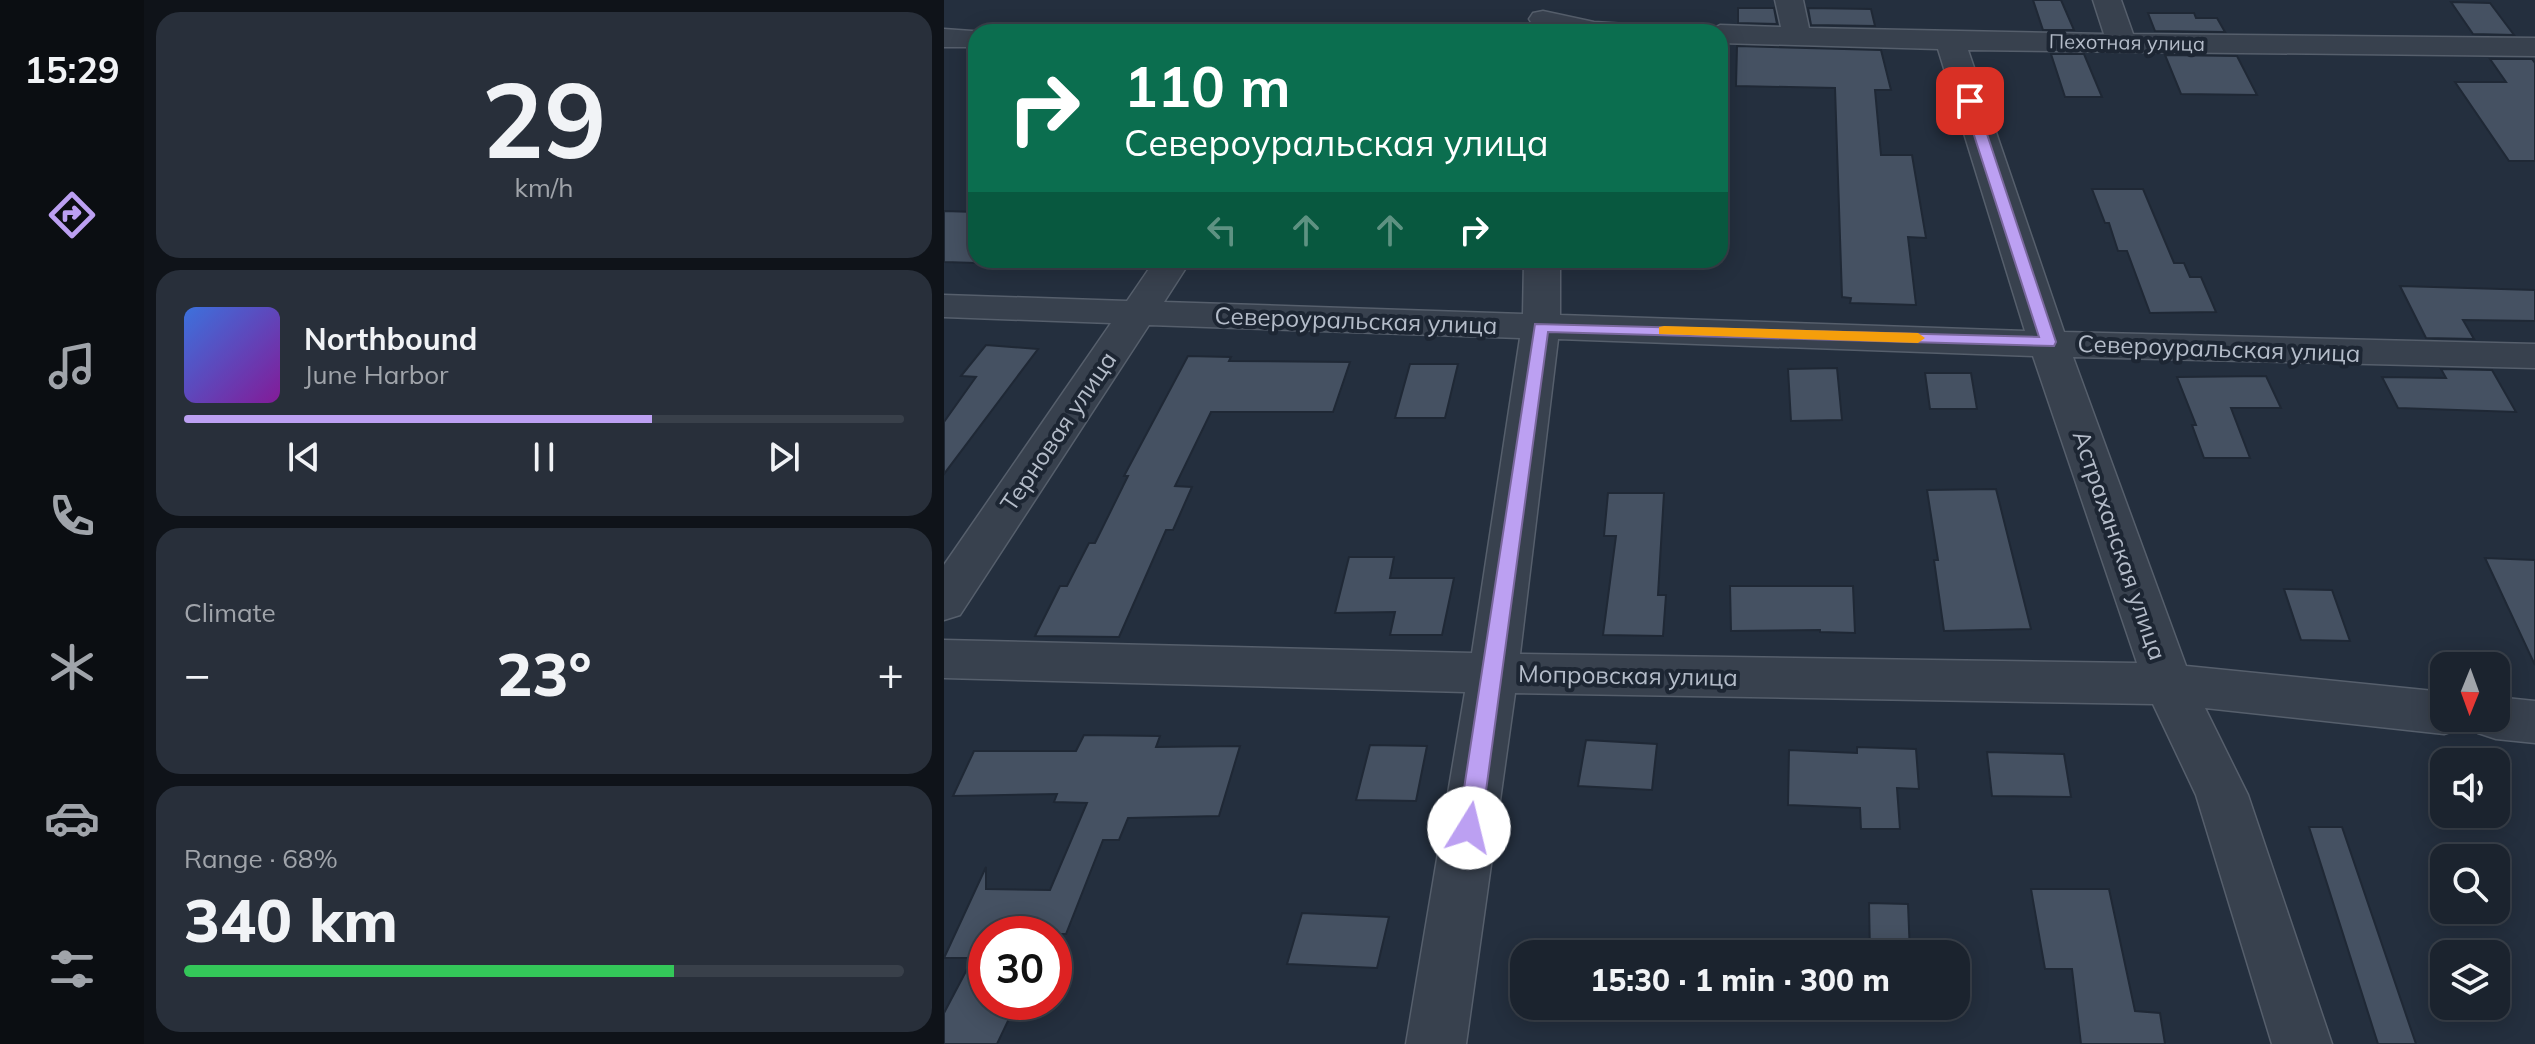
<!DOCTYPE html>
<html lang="en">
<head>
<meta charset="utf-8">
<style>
	:root { --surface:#1b232e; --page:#282f3a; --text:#f1f3f6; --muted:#a0a4aa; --line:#39404a; --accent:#bca0f2 }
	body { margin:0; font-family:Mulish,sans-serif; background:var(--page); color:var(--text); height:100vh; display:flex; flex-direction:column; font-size:30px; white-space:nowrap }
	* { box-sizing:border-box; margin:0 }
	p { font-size:26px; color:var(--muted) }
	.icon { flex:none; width:44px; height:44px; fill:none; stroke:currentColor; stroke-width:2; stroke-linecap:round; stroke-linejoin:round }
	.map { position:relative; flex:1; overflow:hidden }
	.panel { display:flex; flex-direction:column; gap:12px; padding:12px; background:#0f1319; width:800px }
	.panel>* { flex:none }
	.top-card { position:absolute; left:24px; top:24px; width:760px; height:244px; border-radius:24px; box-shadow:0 4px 20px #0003,0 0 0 2px var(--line); background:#0b6e4f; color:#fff; overflow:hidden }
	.needle { width:52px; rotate:181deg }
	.controls { position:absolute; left:1486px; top:652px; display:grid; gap:16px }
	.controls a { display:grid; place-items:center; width:80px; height:80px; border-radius:16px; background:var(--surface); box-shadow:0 4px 20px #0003,0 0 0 2px var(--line); font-size:40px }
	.speed { position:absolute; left:24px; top:916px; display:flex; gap:16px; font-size:40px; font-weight:700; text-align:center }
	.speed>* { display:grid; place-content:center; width:104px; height:104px; border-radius:50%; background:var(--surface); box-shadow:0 4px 20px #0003,0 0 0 2px var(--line); line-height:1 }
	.speed .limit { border:12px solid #d22; background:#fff; color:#111 }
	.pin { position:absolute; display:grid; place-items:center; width:68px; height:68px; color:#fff; margin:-34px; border-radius:16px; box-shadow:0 4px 12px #0006 }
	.me { position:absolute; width:88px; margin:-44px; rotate:9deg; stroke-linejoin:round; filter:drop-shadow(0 0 6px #0008) }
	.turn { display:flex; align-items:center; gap:28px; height:168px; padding:0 24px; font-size:36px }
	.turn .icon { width:104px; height:104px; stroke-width:2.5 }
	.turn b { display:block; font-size:56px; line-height:68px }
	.lanes { display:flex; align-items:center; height:76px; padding:0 24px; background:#0003; justify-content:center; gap:40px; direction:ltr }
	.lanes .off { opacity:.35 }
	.big { font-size:60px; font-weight:800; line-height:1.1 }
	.panel .card { flex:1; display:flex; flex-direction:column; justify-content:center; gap:12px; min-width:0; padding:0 28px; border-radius:24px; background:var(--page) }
	.panel .dial { align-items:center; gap:0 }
	.dial b { font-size:104px; line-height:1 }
	.song { display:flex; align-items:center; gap:24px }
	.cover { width:96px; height:96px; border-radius:12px; background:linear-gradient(135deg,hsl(220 70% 55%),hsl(290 70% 35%)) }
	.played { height:8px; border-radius:4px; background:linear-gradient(90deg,var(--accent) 65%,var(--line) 65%) }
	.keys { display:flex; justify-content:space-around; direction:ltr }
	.heat { display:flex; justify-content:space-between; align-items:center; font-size:44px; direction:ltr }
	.charge { height:12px; border-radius:6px; background:linear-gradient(90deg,#34c759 68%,var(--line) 0) }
	.trip { position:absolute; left:566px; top:940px; width:460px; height:80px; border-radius:24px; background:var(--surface); box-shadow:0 4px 20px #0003,0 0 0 2px var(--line); font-weight:800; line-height:80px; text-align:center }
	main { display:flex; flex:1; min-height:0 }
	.tab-bar { display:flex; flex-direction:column; width:144px; justify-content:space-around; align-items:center; background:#0b0e12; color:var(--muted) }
	.tab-bar .icon { width:56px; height:56px }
	.tab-bar .selected { color:var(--accent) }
	.tab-bar b { font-size:36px; color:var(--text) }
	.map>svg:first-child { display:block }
	.building { fill:#455162; stroke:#1f2835; stroke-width:2 }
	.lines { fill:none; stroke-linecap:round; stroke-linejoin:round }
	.minor-casing { stroke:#565f6c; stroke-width:3 }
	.minor { fill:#38414e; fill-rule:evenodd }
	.route { fill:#bca0f2; stroke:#7a689d; stroke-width:2 }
	.slow { fill:#f59e0b }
	.labels { text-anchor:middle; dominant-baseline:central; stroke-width:8; stroke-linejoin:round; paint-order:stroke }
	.far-street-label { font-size:20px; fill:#b4bcc9; stroke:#1d2633 }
	.street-label { font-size:24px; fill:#b4bcc9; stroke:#1d2633 }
</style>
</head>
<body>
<main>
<nav class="tab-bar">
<b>15:29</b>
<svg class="icon selected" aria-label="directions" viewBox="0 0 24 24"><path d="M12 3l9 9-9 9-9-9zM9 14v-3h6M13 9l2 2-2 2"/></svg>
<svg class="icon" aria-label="music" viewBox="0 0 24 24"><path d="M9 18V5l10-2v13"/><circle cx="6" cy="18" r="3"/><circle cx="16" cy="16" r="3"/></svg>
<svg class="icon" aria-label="phone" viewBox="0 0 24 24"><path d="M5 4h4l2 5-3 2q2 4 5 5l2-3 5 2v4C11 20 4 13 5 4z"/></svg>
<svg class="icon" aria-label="climate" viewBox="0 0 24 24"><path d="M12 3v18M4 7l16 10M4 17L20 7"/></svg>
<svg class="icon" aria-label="car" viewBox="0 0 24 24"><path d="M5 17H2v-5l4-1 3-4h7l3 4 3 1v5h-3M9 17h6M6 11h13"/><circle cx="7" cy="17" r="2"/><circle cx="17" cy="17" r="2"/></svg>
<svg class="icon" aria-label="filters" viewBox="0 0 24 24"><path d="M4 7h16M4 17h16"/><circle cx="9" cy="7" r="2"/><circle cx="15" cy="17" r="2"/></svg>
</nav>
<section class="panel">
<div class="card dial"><b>29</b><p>km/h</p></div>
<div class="card">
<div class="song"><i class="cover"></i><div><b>Northbound</b><p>June Harbor</p></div></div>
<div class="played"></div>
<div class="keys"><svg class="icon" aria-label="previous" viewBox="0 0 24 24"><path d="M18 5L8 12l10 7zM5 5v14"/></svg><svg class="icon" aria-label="pause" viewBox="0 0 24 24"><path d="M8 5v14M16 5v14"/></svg><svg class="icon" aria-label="next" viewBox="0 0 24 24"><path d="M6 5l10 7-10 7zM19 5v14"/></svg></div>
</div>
<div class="card"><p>Climate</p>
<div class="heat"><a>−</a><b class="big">23°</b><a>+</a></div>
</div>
<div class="card"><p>Range · 68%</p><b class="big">340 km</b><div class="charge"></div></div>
</section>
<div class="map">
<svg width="1591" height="1044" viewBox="0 0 1591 1044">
	<rect width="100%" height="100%" fill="#242f3e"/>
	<g class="building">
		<path d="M1089,0H1117L1130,30H1099Z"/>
		<path d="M1507,2L1546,3L1570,35L1529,34Z"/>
		<path d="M794,8H830L833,24L794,23Z"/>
		<path d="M864,8L927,9L931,26L867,25Z"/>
		<path d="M1204,13H1250L1252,18H1273L1281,32L1211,31Z"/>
		<path d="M793,46L937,50L947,90H931L937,155H968L982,238L964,237L972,305L906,303L907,298L898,297L891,88L792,86Z"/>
		<path d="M1107,54H1140L1158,97H1121Z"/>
		<path d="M1221,55L1293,56L1313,95L1237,94Z"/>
		<path d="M1546,59H1588L1591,63V161H1565L1511,82H1562Z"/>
		<path d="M1148,189H1199L1230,263H1240L1246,277H1257L1272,312L1206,313L1183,251H1174L1165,223H1161Z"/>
		<path d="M0,211L32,212V263L0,262Z"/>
		<path d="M1456,286L1591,290V321L1519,320L1530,339L1482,338Z"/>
		<path d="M42,345L94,349L0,474V422L32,377L17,376Z"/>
		<path d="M244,356L287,357L285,361L406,362L389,412H267L231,486L248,487L229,530H222L175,637L91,636L116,586H123L145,543H151L184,476H180Z"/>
		<path d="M466,364H514L501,418H451Z"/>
		<path d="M893,368L898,420L847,421L844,369Z"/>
		<path d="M1497,369L1548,370L1572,412L1454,408L1438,377L1502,378Z"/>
		<path d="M981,373H1027L1033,409H986Z"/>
		<path d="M1322,376L1337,408H1287L1306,458H1260L1248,425H1252L1233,377Z"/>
		<path d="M1052,489L1087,629L1000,631L990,560H994L983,490Z"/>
		<path d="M664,493H720L714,595H722L719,636L659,635L672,536H660Z"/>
		<path d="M405,557H450L446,578H510L498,635H446L451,612L391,613Z"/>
		<path d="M1541,558L1591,560V665Z"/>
		<path d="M786,586H909L911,633L876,632V630L787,631Z"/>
		<path d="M1340,589L1388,590L1406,641L1357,640Z"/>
		<path d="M140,735L216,736L212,747L296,746L275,816L184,818L175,840H159L122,934H42V1002H73L53,1044H0V1013L29,958H0L42,867V889L106,890L143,803L110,802L113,794L9,796L30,751H132Z"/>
		<path d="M642,740L713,744L708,790L634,786Z"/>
		<path d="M426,745L483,746L472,801L412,800Z"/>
		<path d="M913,747L972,749L975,789L953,788L956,829H917L916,808L844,805L845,750L913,753Z"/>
		<path d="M1043,752L1120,754L1127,797L1048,796Z"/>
		<path d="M1365,827H1398L1472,1044H1434Z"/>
		<path d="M1087,889H1165L1191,1011L1216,1013L1221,1044H1137L1128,969H1101Z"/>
		<path d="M925,903L964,904L966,954H926Z"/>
		<path d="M358,913L445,917L433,968L343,964Z"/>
	</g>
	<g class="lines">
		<defs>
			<g id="minor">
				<path d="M831,0H859L865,28L1160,34L1149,0H1177L1189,34L1591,38V56L1024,50L1120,332L1591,344V368L1129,357L1242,666L1500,692V718H1523L1518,728L1500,734L1261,708L1304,795L1388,1044H1328L1252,795L1209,704L571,693L522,1044H462L521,692L0,678V640L528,653L576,338L205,325L16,615L0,620V565L167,323L0,317V295L183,301L211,260H247L220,302L579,314L580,260H616V315L1081,331L994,49L776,43V32H763L776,25L837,27ZM614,339L1089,356L1193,663L576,654Z"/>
				<path d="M599,11L650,22L715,26L719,32H620L589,25L585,19L589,13Z"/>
				<path d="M0,29L42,32H32V47H0Z"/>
				<path d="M1552,697L1591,701V743L1552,739L1534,733L1527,718H1552Z"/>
			</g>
		</defs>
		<use href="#minor" class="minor-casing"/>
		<use href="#minor" class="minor"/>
	</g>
	<path class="route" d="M1026,97L1032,101L1112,342L1110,346L604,332L537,828L533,835L525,838L518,835L514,828L591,324L1095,337L1019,101Z"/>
	<path class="slow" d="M720,326L974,333L981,338L974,343L715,334V327Z"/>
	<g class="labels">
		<g class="far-street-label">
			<text transform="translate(1183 42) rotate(1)">Пехотная улица</text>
		</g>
		<g class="street-label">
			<text transform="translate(412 320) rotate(2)">Североуральская улица</text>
			<text transform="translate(1275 348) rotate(2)">Североуральская улица</text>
			<text transform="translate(114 431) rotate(-56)">Терновая улица</text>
			<text transform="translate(1176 545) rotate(71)">Астраханская улица</text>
			<text transform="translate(684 675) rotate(1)">Мопровская улица</text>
		</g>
	</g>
</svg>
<div class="controls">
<a><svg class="needle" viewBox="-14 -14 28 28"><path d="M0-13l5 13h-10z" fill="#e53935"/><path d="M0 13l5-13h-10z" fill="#a0a4aa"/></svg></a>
<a><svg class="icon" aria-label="sound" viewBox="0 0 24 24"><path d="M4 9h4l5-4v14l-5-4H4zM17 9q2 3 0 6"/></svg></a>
<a><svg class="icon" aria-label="search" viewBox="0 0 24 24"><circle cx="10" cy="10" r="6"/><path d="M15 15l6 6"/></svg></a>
<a><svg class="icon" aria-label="layers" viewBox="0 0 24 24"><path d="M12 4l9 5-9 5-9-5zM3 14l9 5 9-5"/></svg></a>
</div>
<div class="speed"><div class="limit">30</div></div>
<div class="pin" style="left:1026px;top:101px;background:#d93025"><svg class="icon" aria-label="arrive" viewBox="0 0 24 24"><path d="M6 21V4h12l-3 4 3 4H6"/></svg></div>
<svg class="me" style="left:525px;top:828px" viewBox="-20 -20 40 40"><circle r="19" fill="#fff"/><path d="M0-13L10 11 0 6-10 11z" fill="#bca0f2"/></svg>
<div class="trip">15:30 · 1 min · 300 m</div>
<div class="top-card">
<div class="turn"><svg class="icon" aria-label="right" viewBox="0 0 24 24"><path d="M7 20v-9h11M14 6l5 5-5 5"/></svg><div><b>110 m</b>Североуральская улица</div></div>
<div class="lanes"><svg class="icon off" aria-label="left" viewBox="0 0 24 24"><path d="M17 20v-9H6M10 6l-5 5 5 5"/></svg><svg class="icon off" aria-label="ahead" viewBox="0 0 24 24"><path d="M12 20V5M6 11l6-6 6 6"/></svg><svg class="icon off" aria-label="ahead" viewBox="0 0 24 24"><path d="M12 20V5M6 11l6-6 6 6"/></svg><svg class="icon" aria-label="right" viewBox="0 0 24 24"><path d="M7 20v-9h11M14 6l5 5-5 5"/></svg></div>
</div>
</div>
</main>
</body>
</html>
